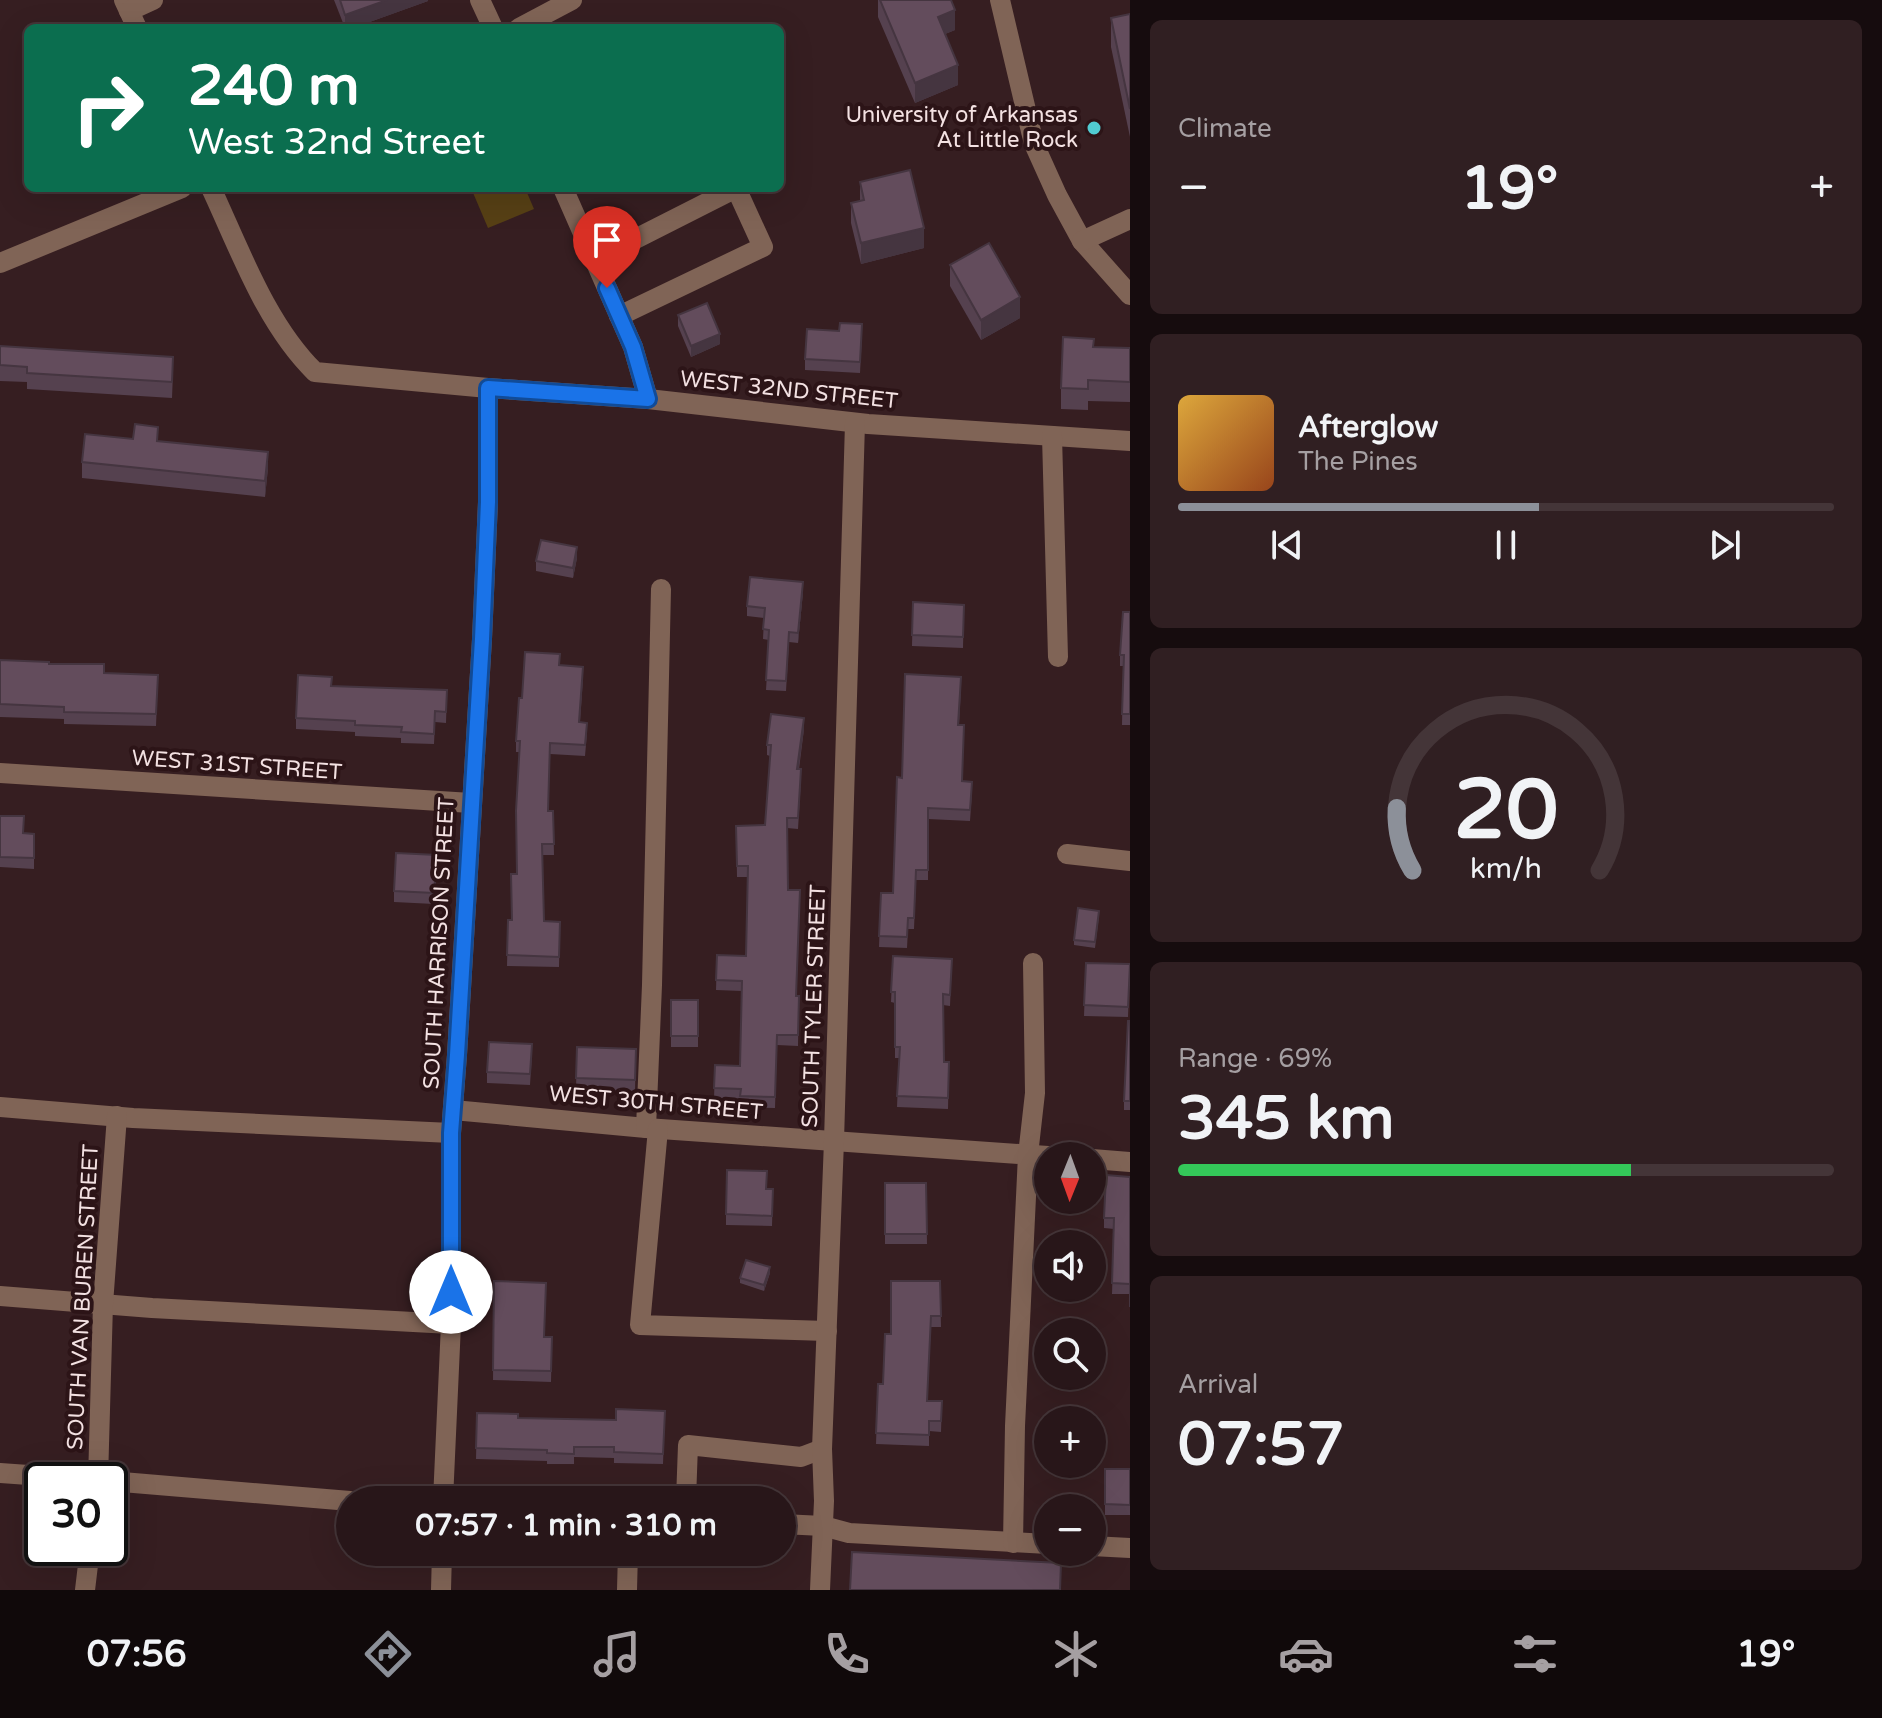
<!DOCTYPE html>
<html lang="en">
<head>
<meta charset="utf-8">
<style>
	:root { --surface:#281619; --page:#301f22; --text:#f1f3f6; --muted:#a59fa2; --line:#443538; --accent:#8c9099 }
	body { margin:0; font-family:"Varela Round",sans-serif; background:var(--page); color:var(--text); height:100vh; display:flex; flex-direction:column; font-size:30px; white-space:nowrap }
	* { box-sizing:border-box; margin:0 }
	p { font-size:26px; color:var(--muted) }
	.icon { flex:none; width:44px; height:44px; fill:none; stroke:currentColor; stroke-width:2; stroke-linecap:round; stroke-linejoin:round }
	.map { position:relative; flex:1; overflow:hidden }
	.panel { display:flex; flex-direction:column; gap:20px; padding:20px; background:#160c0e; width:752px }
	.panel>* { flex:none }
	.hud { position:absolute; left:24px; top:24px; width:760px; height:168px; border-radius:12px; box-shadow:0 8px 32px #0002,0 0 0 2px var(--line); background:#0b6e4f; color:#fff; overflow:hidden }
	.needle { width:52px; rotate:181deg }
	.tools { position:absolute; left:1034px; top:1142px; display:grid; gap:16px }
	.tools a { display:grid; place-items:center; width:72px; height:72px; border-radius:50%; background:var(--surface); box-shadow:0 8px 32px #0002,0 0 0 2px var(--line); font-size:40px }
	.speed { position:absolute; left:24px; top:1462px; display:flex; gap:16px; font-size:40px; font-weight:700; text-align:center }
	.speed>* { display:grid; place-content:center; width:104px; height:104px; border-radius:50%; background:var(--surface); box-shadow:0 8px 32px #0002,0 0 0 2px var(--line); line-height:1 }
	.speed .limit { border:4px solid #111; border-radius:12px; background:#fff; color:#111 }
	.pin { position:absolute; display:grid; place-items:center; width:68px; height:68px; color:#fff; margin:-82px -34px; border-radius:50% 50% 50% 0; rotate:-45deg; box-shadow:0 0 8px #0007 }
	.pin .icon { rotate:45deg }
	.me { position:absolute; width:88px; margin:-44px; rotate:0deg; stroke-linejoin:round; filter:drop-shadow(0 0 6px #0008) }
	.turn { display:flex; align-items:center; gap:28px; height:168px; padding:0 32px; font-size:36px }
	.turn .icon { width:104px; height:104px; stroke-width:2.5 }
	.turn b { display:block; font-size:56px; line-height:68px }
	.big { font-size:60px; font-weight:800; line-height:1.1 }
	.panel .tile { flex:1; display:flex; flex-direction:column; justify-content:center; gap:12px; min-width:0; padding:0 28px; border-radius:12px; background:var(--page) }
	.panel .dial { align-items:center; gap:0 }
	.dial svg { height:208px; overflow:visible; fill:none; stroke:var(--line); stroke-width:7; stroke-linecap:round; text-anchor:middle }
	.dial text { fill:var(--text); stroke:none }
	.song { display:flex; align-items:center; gap:24px }
	.cover { width:96px; height:96px; border-radius:12px; background:linear-gradient(135deg,hsl(40 70% 55%),hsl(20 70% 35%)) }
	.played { height:8px; border-radius:4px; background:linear-gradient(90deg,var(--accent) 55%,var(--line) 55%) }
	.keys { display:flex; justify-content:space-around; direction:ltr }
	.heat { display:flex; justify-content:space-between; align-items:center; font-size:44px; direction:ltr }
	.charge { height:12px; border-radius:6px; background:linear-gradient(90deg,#34c759 69%,var(--line) 0) }
	.trip { position:absolute; left:336px; top:1486px; width:460px; height:80px; border-radius:40px; background:var(--surface); box-shadow:0 8px 32px #0002,0 0 0 2px var(--line); font-weight:800; line-height:80px; text-align:center }
	.dock { display:flex; height:128px; justify-content:space-around; align-items:center; background:#10090a; color:var(--muted) }
	.dock .icon { width:56px; height:56px }
	.dock .on { color:var(--accent) }
	.dock b { font-size:36px; color:var(--text) }
	main { display:flex; flex:1; min-height:0 }
	.map>svg:first-child { display:block }
	.green { fill:#574015 }
	.lines { fill:none; stroke-linecap:round; stroke-linejoin:round }
	.minor { stroke:#806456; stroke-width:20 }
	.wall { fill:#55414f }
	.shaded-wall { fill:#453540 }
	.building { fill:#634c5c; stroke:#453540; stroke-width:2 }
	.route-casing { stroke:#114b97; stroke-width:20 }
	.route { stroke:#1a73e8; stroke-width:14 }
	.poi-dot { fill:#51ccd2; stroke:#2c1417; stroke-width:3 }
	.labels { text-anchor:middle; dominant-baseline:central; stroke-width:8; stroke-linejoin:round; paint-order:stroke }
	.poi-label { font-size:22px; fill:#f3e1e2; stroke:#2c1417; text-anchor:end }
	.street-label { font-size:22px; fill:#f3e1e2; stroke:#2c1417 }
</style>
</head>
<body>
<main>
<div class="map">
<svg width="1130" height="1590" viewBox="0 0 1130 1590">
	<rect width="100%" height="100%" fill="#361e21"/>
	<path class="green" d="M471,188H525L534,209L488,228Z"/>
	<g class="lines">
		<g class="minor">
			<path d="M124,0L137,28"/>
			<path d="M480,0L493,28"/>
			<path d="M1000,0L1034,144L1057,195L1082,241L1130,295"/>
			<path d="M129,11L153,0"/>
			<path d="M519,28L572,0"/>
			<path d="M211,188C240,250 266,324 315,372L488,388L648,399L868,424L1130,441"/>
			<path d="M563,188L633,347L648,399"/>
			<path d="M1082,241L1130,219"/>
			<path d="M594,260L736,188L763,247L619,316"/>
			<path d="M0,263L182,188"/>
			<path d="M1052,436L1058,657"/>
			<path d="M0,773L471,803"/>
			<path d="M1067,854L1130,861"/>
			<path d="M0,1107L133,1118L451,1133"/>
			<path d="M453,1110L646,1128L1048,1156"/>
			<path d="M646,1128L652,985L661,589"/>
			<path d="M658,1129L640,1325L827,1331"/>
			<path d="M1092,1159L1130,1162"/>
			<path d="M0,1296L152,1308L451,1324"/>
			<path d="M0,1473L99,1480"/>
			<path d="M98,1480L103,1304L117,1116"/>
			<path d="M110,1481L350,1501"/>
			<path d="M443,1500L451,1324V1133L457,1055L482,639L488,502V388"/>
			<path d="M686,1500L688,1445L801,1457L822,1449"/>
			<path d="M782,1524L823,1526L849,1533L1048,1544"/>
			<path d="M1013,1543L1015,1426L1028,1155L1035,1093L1033,963"/>
			<path d="M1092,1546L1130,1548"/>
			<path d="M85,1590L90,1548"/>
			<path d="M441,1590L442,1552"/>
			<path d="M627,1590L628,1552"/>
			<path d="M820,1590L824,1501L822,1449L834,1141L855,423"/>
		</g>
	</g>
	<g class="wall">
		<path d="M334,0H428V1L353,28H345Z"/>
		<path d="M878,0H951L955,30L945,34L958,85L915,103L878,17Z"/>
		<path d="M1130,14V137L1111,47V18Z"/>
		<path d="M860,182L924,248L861,264L851,223V203L860,201Z"/>
		<path d="M950,265L1020,318L981,340L950,286Z"/>
		<path d="M678,315L720,344L691,357L678,326Z"/>
		<path d="M862,335L860,373L805,370V359Z"/>
		<path d="M0,346L173,373L172,398L27,389V382L0,381Z"/>
		<path d="M1094,347L1130,348V402L1088,401V410L1061,409V388Z"/>
		<path d="M158,441L268,468L265,497L82,478V462Z"/>
		<path d="M577,558L573,578L536,571V561Z"/>
		<path d="M803,592L798,643L789,642L786,691L766,690L769,640L763,639L764,618L747,616V606Z"/>
		<path d="M913,602L964,605L963,648L912,646Z"/>
		<path d="M1130,612V725H1122L1123,666H1120V655Z"/>
		<path d="M0,660L49,664L104,673L158,675L156,726L64,724V719L0,717Z"/>
		<path d="M560,666L583,678L580,722L587,733L585,756L550,754L548,811H553L554,855H542L544,921L560,922L559,967L507,966L508,920H512L517,874L520,752H516V741L522,698Z"/>
		<path d="M332,686L447,690L446,723L435,722L434,744L401,743V738L355,736V732L296,729V718Z"/>
		<path d="M961,688L959,725L963,781L972,792L970,821L928,819V880H916L914,929H908L907,948L879,947L881,893H893L902,778Z"/>
		<path d="M804,729L799,769L801,780L798,829L787,828L788,890L796,996H799L798,1046L777,1045L775,1108L740,1107V1100L714,1099L715,1065L740,1066L742,991L716,990L717,955L746,956L748,877H737L736,826L765,825L770,756L767,755V745Z"/>
		<path d="M0,816L24,833L34,834V869L0,867Z"/>
		<path d="M437,866L434,904L394,902V891Z"/>
		<path d="M1099,916L1095,948L1074,945V940Z"/>
		<path d="M893,956L952,959L950,1006L943,1005L944,1062H949L948,1109L897,1107L899,1058H895V1003L891,1002Z"/>
		<path d="M1086,963L1130,964L1128,1017L1084,1016Z"/>
		<rect x="671" y="1000" width="27" height="47"/>
		<path d="M1130,1021V1110H1124V1101Z"/>
		<path d="M577,1047L636,1049L635,1091L576,1089Z"/>
		<path d="M532,1054L530,1085L487,1083V1072Z"/>
		<path d="M1130,1177V1318V1294H1112L1114,1229L1104,1228V1218Z"/>
		<path d="M885,1183H926L927,1244H885Z"/>
		<path d="M766,1189H773L772,1226L726,1225V1214Z"/>
		<path d="M770,1273L764,1291L740,1283V1278Z"/>
		<path d="M494,1281L545,1337H552L551,1382L493,1380Z"/>
		<path d="M940,1281L941,1327H931L927,1401H942L941,1432L929,1431V1446L876,1444L878,1384H883L891,1334Z"/>
		<path d="M665,1411L663,1464L614,1463V1458L574,1457V1464H547V1461L476,1459L477,1413L518,1418L616,1420Z"/>
		<rect x="1105" y="1469" width="25" height="46"/>
	</g>
	<g class="shaded-wall">
		<path d="M387,0H428V1L353,28H345V15Z"/>
		<path d="M955,10V30L938,37V17Z"/>
		<path d="M958,65V85L915,103V83Z"/>
		<path d="M924,228V248L861,264V243Z"/>
		<path d="M1020,297V318L981,340V320Z"/>
		<path d="M720,334V344L691,357V346Z"/>
		<path d="M268,452V468L265,497V481Z"/>
		<path d="M577,547V558L573,578V568Z"/>
		<path d="M803,582V592L798,643V633Z"/>
		<path d="M804,718V729L797,779V769Z"/>
		<path d="M770,1267V1273L764,1291V1285Z"/>
	</g>
	<g class="building">
		<path d="M340,0H387L345,15Z"/>
		<path d="M880,0H951L955,10L938,17L958,65L915,83Z"/>
		<path d="M1130,14V109L1111,18Z"/>
		<path d="M910,170L924,228L861,243L851,203L864,200L860,182Z"/>
		<path d="M989,243L1020,297L981,320L950,265Z"/>
		<path d="M707,303L720,334L691,346L678,315Z"/>
		<path d="M840,323L862,324L860,362L805,359L807,329L839,331Z"/>
		<path d="M1063,337L1094,339L1093,347L1130,348V382L1088,380V389L1061,388Z"/>
		<path d="M0,346L173,357L172,382L27,373V367L0,365Z"/>
		<path d="M135,424L158,427L157,441L268,452L265,481L82,462L85,434L133,439Z"/>
		<path d="M541,540L577,547L573,568L536,561Z"/>
		<path d="M750,577L803,582L798,633L789,632L786,681L766,680L769,630L763,629L765,608L747,606Z"/>
		<path d="M913,602L964,605L963,637L912,635Z"/>
		<path d="M1123,612H1130V714H1122L1124,655H1120Z"/>
		<path d="M525,652L560,654L559,665L583,667L579,722L587,723L585,745L550,743L548,811H553L554,844H542L544,921L560,922L559,957L507,955L508,920H512L511,874H517L516,811L520,741H516L519,698H522Z"/>
		<path d="M0,660L49,662V664H104V673L158,675L156,714L64,712V707L0,704Z"/>
		<path d="M905,674L961,677L958,725H964L962,781L972,782L970,810L928,808V870H916L914,918H908L907,937L879,936L881,893H893L897,777L902,778Z"/>
		<path d="M298,675L332,677L331,686L447,690L446,712L435,711L434,734L401,732L402,727L355,725V721L296,718Z"/>
		<path d="M771,714L804,718L797,769H801L798,818H787L788,890H800L796,996H799L798,1035H777L775,1097L740,1096L741,1089L714,1088L715,1065L740,1066L742,981L716,980L717,955L746,956L748,866H737L736,826L765,825L771,745H767Z"/>
		<path d="M0,816H24L23,833L34,834V858L0,857Z"/>
		<path d="M396,853L437,855L434,893L394,891Z"/>
		<path d="M1078,908L1099,911L1095,942L1074,940Z"/>
		<path d="M893,956L952,959L950,995L943,994L944,1062H949L948,1098L897,1096L900,1047H895V992H891Z"/>
		<path d="M1086,963L1130,964L1128,1007L1084,1005Z"/>
		<rect x="671" y="1000" width="27" height="36"/>
		<path d="M1128,1021H1130V1101H1124Z"/>
		<path d="M489,1042L532,1044L530,1074L487,1072Z"/>
		<path d="M577,1047L636,1049L635,1080L576,1078Z"/>
		<path d="M727,1170L767,1171L766,1189H773L772,1216L726,1214Z"/>
		<path d="M1106,1175L1130,1177V1307V1284L1112,1283L1114,1218H1104Z"/>
		<path d="M885,1183H926L927,1234H885Z"/>
		<path d="M746,1260L770,1267L764,1285L740,1278Z"/>
		<path d="M494,1281L546,1283L544,1337H552L551,1371L493,1370Z"/>
		<path d="M891,1281H940L941,1316H931L927,1401H942L941,1421H929V1435L876,1433L878,1384H883L885,1334H891Z"/>
		<path d="M616,1409L665,1411L663,1454L614,1452V1447H574V1454L547,1453V1450L476,1448L477,1413L518,1414V1418L616,1420Z"/>
		<path d="M1105,1469H1130V1505L1105,1504Z"/>
		<path d="M852,1552L1061,1563L1060,1590H850Z"/>
	</g>
	<g class="lines">
		<defs>
			<path id="route" d="M451,1292V1133L457,1055L482,639L488,502V388L648,399L633,347L607,288"/>
		</defs>
		<use href="#route" class="route-casing"/>
		<use href="#route" class="route"/>
	</g>
	<circle class="poi-dot" cx="1094" cy="128" r="8"/>
	<g class="labels">
		<g class="poi-label">
			<text x="1078" y="115">University of Arkansas<tspan x="1078" dy="25">At Little Rock</tspan></text>
		</g>
		<g class="street-label">
			<text transform="translate(789 390) rotate(6)">WEST 32ND STREET</text>
			<text transform="translate(237 765) rotate(4)">WEST 31ST STREET</text>
			<text transform="translate(439 943) rotate(-87)">SOUTH HARRISON STREET</text>
			<text transform="translate(814 1006) rotate(-88)">SOUTH TYLER STREET</text>
			<text transform="translate(656 1103) rotate(5)">WEST 30TH STREET</text>
			<text transform="translate(83 1297) rotate(-87)">SOUTH VAN BUREN STREET</text>
		</g>
	</g>
</svg>
<div class="tools">
<a><svg class="needle" viewBox="-14 -14 28 28"><path d="M0-13l5 13h-10z" fill="#e53935"/><path d="M0 13l5-13h-10z" fill="#a59fa2"/></svg></a>
<a><svg class="icon" aria-label="sound" viewBox="0 0 24 24"><path d="M4 9h4l5-4v14l-5-4H4zM17 9q2 3 0 6"/></svg></a>
<a><svg class="icon" aria-label="search" viewBox="0 0 24 24"><circle cx="10" cy="10" r="6"/><path d="M15 15l6 6"/></svg></a>
<a>+</a>
<a>−</a>
</div>
<div class="speed"><div class="limit">30</div></div>
<div class="pin" style="left:607px;top:288px;background:#d93025"><svg class="icon" aria-label="arrive" viewBox="0 0 24 24"><path d="M6 21V4h12l-3 4 3 4H6"/></svg></div>
<svg class="me" style="left:451px;top:1292px" viewBox="-20 -20 40 40"><circle r="19" fill="#fff"/><path d="M0-13L10 11 0 6-10 11z" fill="#1a73e8"/></svg>
<div class="trip">07:57 · 1 min · 310 m</div>
<div class="hud">
<div class="turn"><svg class="icon" aria-label="right" viewBox="0 0 24 24"><path d="M7 20v-9h11M14 6l5 5-5 5"/></svg><div><b>240 m</b>West 32nd Street</div></div>
</div>
</div>
<section class="panel">
<div class="tile"><p>Climate</p>
<div class="heat"><a>−</a><b class="big">19°</b><a>+</a></div>
</div>
<div class="tile">
<div class="song"><i class="cover"></i><div><b>Afterglow</b><p>The Pines</p></div></div>
<div class="played"></div>
<div class="keys"><svg class="icon" aria-label="previous" viewBox="0 0 24 24"><path d="M18 5L8 12l10 7zM5 5v14"/></svg><svg class="icon" aria-label="pause" viewBox="0 0 24 24"><path d="M8 5v14M16 5v14"/></svg><svg class="icon" aria-label="next" viewBox="0 0 24 24"><path d="M6 5l10 7-10 7zM19 5v14"/></svg></div>
</div>
<div class="tile dial"><svg viewBox="0 0 100 80">
<path d="M14 69A42 42 0 1 1 86 69"/>
<path d="M14 69A42 42 0 0 1 8 45" stroke="#8c9099"/>
<text x="50" y="56" font-size="32" font-weight="700">20</text>
<text x="50" y="72" font-size="11">km/h</text>
</svg></div>
<div class="tile"><p>Range · 69%</p><b class="big">345 km</b><div class="charge"></div></div>
<div class="tile"><p>Arrival</p><b class="big">07:57</b></div>
</section>
</main>
<nav class="dock">
<b>07:56</b>
<svg class="icon on" aria-label="directions" viewBox="0 0 24 24"><path d="M12 3l9 9-9 9-9-9zM9 14v-3h6M13 9l2 2-2 2"/></svg>
<svg class="icon" aria-label="music" viewBox="0 0 24 24"><path d="M9 18V5l10-2v13"/><circle cx="6" cy="18" r="3"/><circle cx="16" cy="16" r="3"/></svg>
<svg class="icon" aria-label="phone" viewBox="0 0 24 24"><path d="M5 4h4l2 5-3 2q2 4 5 5l2-3 5 2v4C11 20 4 13 5 4z"/></svg>
<svg class="icon" aria-label="climate" viewBox="0 0 24 24"><path d="M12 3v18M4 7l16 10M4 17L20 7"/></svg>
<svg class="icon" aria-label="car" viewBox="0 0 24 24"><path d="M5 17H2v-5l4-1 3-4h7l3 4 3 1v5h-3M9 17h6M6 11h13"/><circle cx="7" cy="17" r="2"/><circle cx="17" cy="17" r="2"/></svg>
<svg class="icon" aria-label="filters" viewBox="0 0 24 24"><path d="M4 7h16M4 17h16"/><circle cx="9" cy="7" r="2"/><circle cx="15" cy="17" r="2"/></svg>
<b>19°</b>
</nav>
</body>
</html>
